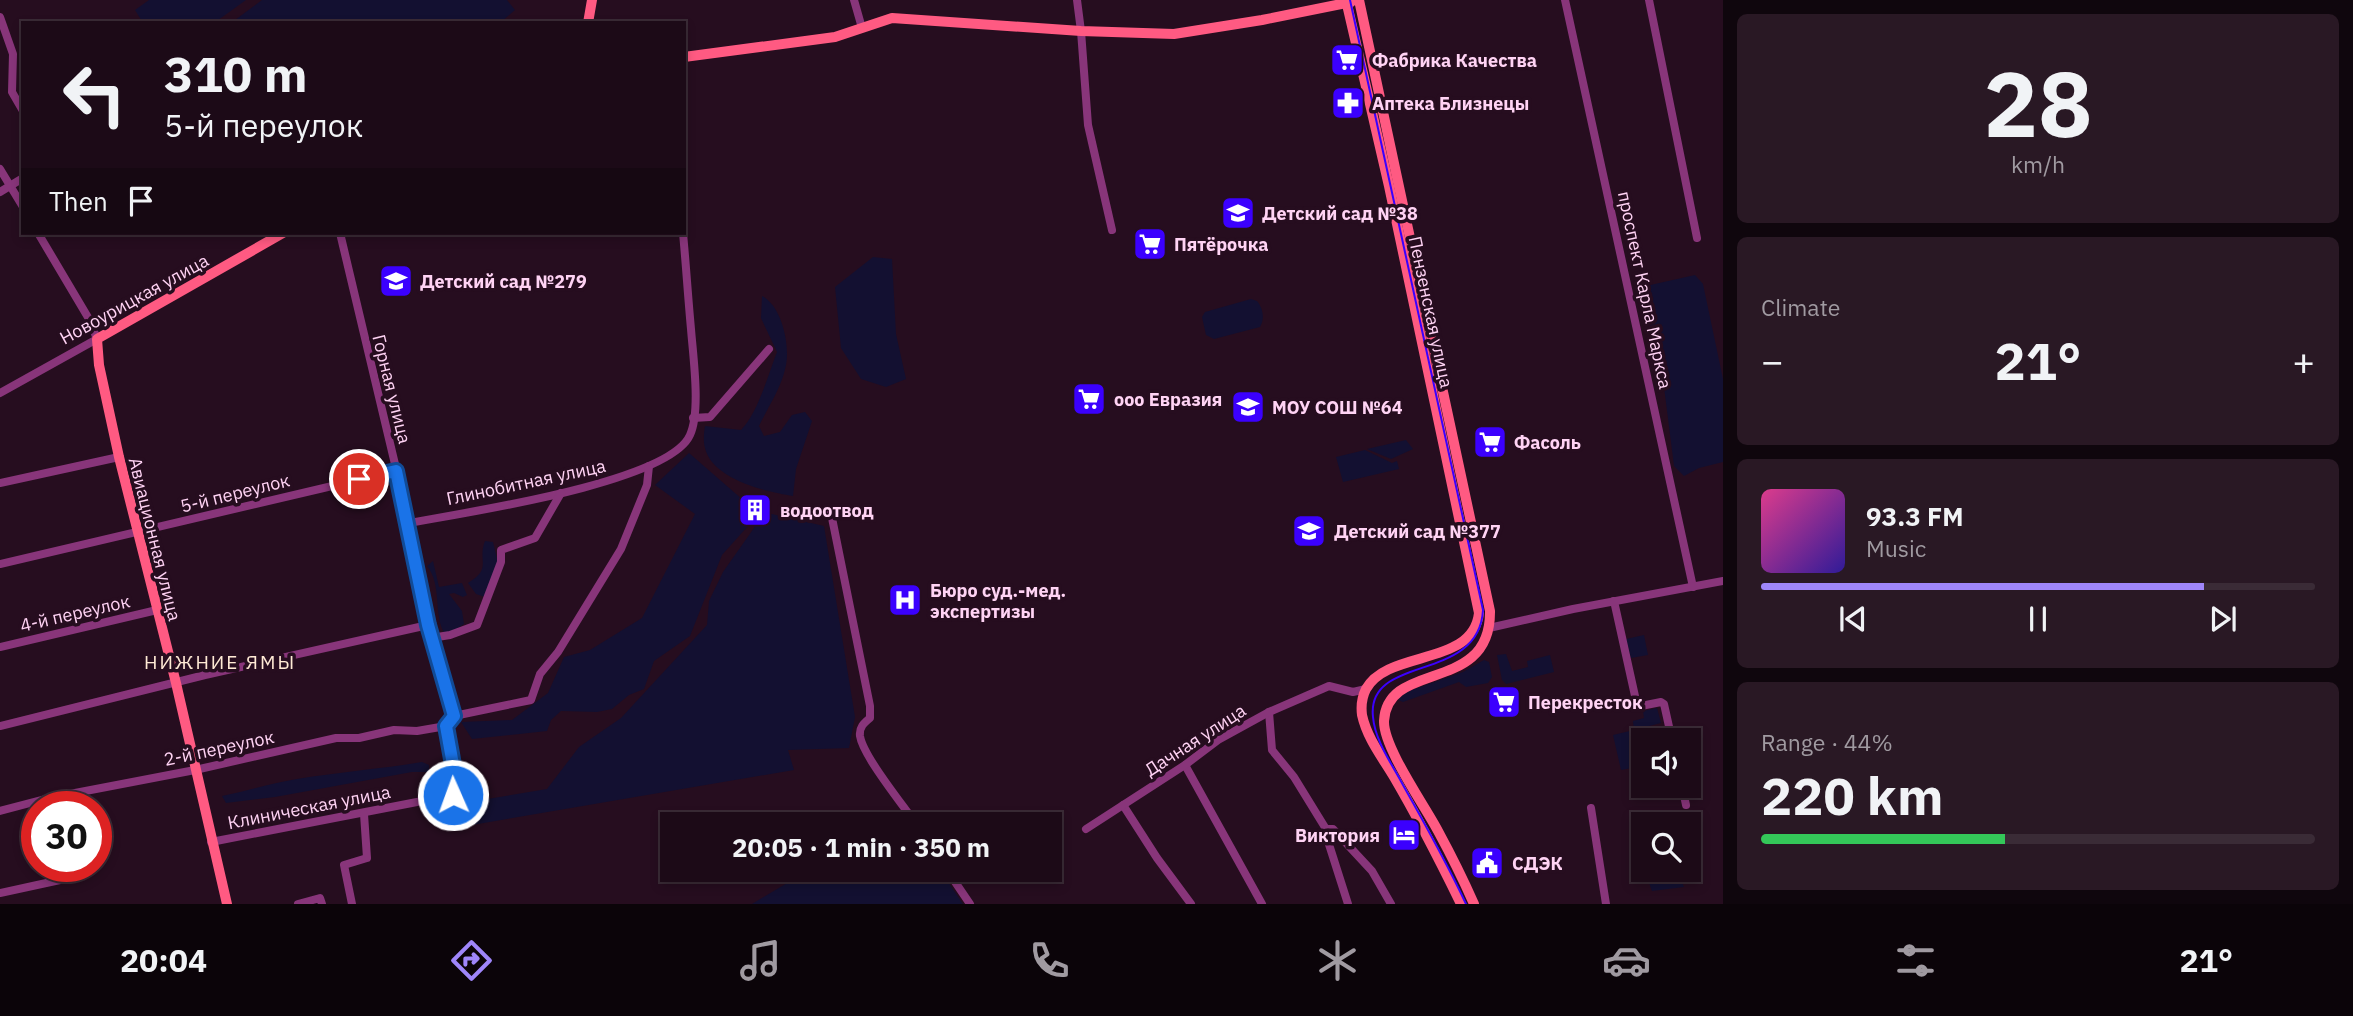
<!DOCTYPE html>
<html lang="en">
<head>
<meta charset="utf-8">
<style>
	:root { --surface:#1c0a17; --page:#291824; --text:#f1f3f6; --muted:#a09aa1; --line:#3a2b36; --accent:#9f86fa }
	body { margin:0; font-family:"IBM Plex Sans",sans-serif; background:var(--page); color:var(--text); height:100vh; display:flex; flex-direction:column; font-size:26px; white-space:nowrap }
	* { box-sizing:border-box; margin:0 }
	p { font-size:23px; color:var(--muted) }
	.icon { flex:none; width:38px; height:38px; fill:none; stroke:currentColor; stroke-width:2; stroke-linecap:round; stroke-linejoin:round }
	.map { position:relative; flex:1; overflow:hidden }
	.details { display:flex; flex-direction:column; gap:14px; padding:14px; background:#0f060d; width:630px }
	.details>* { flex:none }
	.banner { position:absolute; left:21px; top:21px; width:665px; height:214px; border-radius:0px; box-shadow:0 4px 10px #0003,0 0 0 2px var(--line); background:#1c0a17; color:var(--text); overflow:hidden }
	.controls { position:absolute; left:1631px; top:728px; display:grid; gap:14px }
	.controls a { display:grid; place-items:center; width:70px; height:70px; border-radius:0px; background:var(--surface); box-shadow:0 4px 10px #0003,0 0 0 2px var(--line); font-size:35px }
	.speed { position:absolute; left:21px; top:791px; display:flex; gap:14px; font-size:35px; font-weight:700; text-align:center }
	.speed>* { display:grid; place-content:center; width:91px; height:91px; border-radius:50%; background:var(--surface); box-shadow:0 4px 10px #0003,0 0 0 2px var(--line); line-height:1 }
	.speed .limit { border:10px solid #d22; background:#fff; color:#111 }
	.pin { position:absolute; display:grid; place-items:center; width:60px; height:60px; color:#fff; margin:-30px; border:4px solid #fff; border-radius:50%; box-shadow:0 2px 7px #0007 }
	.me { position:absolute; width:77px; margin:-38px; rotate:358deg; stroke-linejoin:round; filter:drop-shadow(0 0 5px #0008) }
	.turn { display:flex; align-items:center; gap:24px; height:147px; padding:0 28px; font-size:32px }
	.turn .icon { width:91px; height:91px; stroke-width:2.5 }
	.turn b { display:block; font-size:49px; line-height:60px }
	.then { display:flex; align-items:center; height:66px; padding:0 28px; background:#0003; gap:14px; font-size:26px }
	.big { font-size:52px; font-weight:700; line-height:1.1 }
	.details .tile { flex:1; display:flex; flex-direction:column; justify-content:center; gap:10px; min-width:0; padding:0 24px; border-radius:10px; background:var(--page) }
	.details .dial { align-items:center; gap:0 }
	.dial b { font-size:91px; line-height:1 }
	.song { display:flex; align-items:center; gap:21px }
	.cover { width:84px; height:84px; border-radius:10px; background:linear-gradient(135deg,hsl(330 70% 55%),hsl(250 70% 35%)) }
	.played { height:7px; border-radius:4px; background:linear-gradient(90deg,var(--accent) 80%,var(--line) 80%) }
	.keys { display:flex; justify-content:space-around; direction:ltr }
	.heat { display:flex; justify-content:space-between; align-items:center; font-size:38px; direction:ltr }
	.charge { height:10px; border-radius:5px; background:linear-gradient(90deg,#34c759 44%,var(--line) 0) }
	.trip { position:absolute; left:660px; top:812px; width:402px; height:70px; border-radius:0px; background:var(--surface); box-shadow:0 4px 10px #0003,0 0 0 2px var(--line); font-weight:700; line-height:70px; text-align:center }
	.menu { display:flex; height:112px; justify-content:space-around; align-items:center; background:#0b0409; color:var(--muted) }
	.menu .icon { width:49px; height:49px }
	.menu .on { color:var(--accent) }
	.menu b { font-size:32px; color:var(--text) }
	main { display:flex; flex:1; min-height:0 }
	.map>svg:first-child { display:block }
	.green { fill:#131031 }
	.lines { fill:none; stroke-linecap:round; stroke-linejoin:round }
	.minor { stroke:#88357a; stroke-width:8 }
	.major { stroke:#ff5a82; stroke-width:10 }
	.tram { stroke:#3b00fe; stroke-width:2 }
	.route-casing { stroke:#114b97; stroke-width:18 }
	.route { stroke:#1a73e8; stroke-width:12 }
	.labels { text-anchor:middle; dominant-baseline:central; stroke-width:7; stroke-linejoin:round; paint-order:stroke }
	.poi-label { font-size:18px; font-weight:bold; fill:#ffd3f4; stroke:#260d1f; text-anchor:start }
	.street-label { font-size:18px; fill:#ffd3f4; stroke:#260d1f }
	.neighbourhood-label { font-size:19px; letter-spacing:2px; fill:#ffead5; stroke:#260d1f }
</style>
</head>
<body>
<main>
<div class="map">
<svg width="1723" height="904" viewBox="0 0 1723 904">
	<rect width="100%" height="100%" fill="#260d1f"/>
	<g class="green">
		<path d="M149,0H246L214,23H143L135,10Z"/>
		<path d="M262,0H507L515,10L500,23H231Z"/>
		<path d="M873,257L892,259L896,334L906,379L886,387L861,379L841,348L835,287Z"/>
		<path d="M1695,275L1703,284L1723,379V462L1699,468L1684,476L1674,466L1664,387L1637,288Z"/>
		<path d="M762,296C782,306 790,345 786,365C782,387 768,407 759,426L764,436L780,432L792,415L805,412L812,421L796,469L793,496C766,492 712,479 705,448C703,441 704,432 705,426L741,430C758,413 768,375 777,352L761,318Z"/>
		<path d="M1251,299L1257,301C1263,308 1265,319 1260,327L1214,339L1206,335L1202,317L1205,312Z"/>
		<path d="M1406,440L1413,449L1391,459L1367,449Z"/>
		<path d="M1365,450L1392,463L1397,461L1399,469L1343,482L1336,457Z"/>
		<path d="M689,453L751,507L748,526L722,555L690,636L654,661L644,689L629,695L612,709L597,712L561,711L551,720L547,731L472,739L461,722L512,720L548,693L564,657L590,650L642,618L695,514L655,485Z"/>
		<path d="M759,511L824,526L855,717L849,748L788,750L794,770L472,825L470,802L547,789L579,747L621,718L707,625L709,601L723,572L754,528Z"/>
		<path d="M485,541L493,542L498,563L485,597L476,594L468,583C493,568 477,561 485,541Z"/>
		<path d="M433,561L439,587L462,583L467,595L463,597L454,593L449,594L462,611L464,624L446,636C432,615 443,586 427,566Z"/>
		<path d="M1644,635L1648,655L1631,658L1626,639Z"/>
		<path d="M1506,654L1512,671L1528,667L1527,661L1550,655L1554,672L1506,684L1502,680L1497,655Z"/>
		<path d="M1484,660L1489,662L1492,677L1488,683L1466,687L1459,682L1403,702L1398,700L1406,692L1463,672Z"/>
		<path d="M1657,708L1661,723L1645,727L1648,740H1643V786H1675L1676,789L1644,796L1637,767L1621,770L1613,735L1634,730L1633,721L1644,718L1643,711Z"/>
		<path d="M422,762L429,765V772H412L275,797L226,803L222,796C247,791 272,783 297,779C339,772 380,769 422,762Z"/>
		<path d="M809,870H940L963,904H752Z"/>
		<path d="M1657,870H1677L1684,887L1652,891L1645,872Z"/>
	</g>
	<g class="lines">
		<g class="minor">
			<path d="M854,0L862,28"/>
			<path d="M1077,0L1081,31L1088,125L1112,230"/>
			<path d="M1565,0L1693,587"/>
			<path d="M1649,0L1697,238"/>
			<path d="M0,17L13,54L12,92L23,111"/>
			<path d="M0,169L23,207"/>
			<path d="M0,192L23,178"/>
			<path d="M340,233L409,523L428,625L454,716"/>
			<path d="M0,393L97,339L89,319L38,233"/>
			<path d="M693,418L710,417L769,349"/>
			<path d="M0,483L119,457"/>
			<path d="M831,513L870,706V718C864,723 859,727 860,736C863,756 903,805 916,824"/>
			<path d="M409,523C462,513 669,483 690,435C701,411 693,356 691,329C688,297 686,265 683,233"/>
			<path d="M0,564L396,471"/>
			<path d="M1614,601L1637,705L1641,706L1661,702L1664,704L1672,740"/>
			<path d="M1489,628L1573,609L1723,581"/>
			<path d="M431,638L450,635L477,625L501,562V550L535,538L561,493"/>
			<path d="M0,647L157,610"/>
			<path d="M1269,712L1272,750L1294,777L1326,829V835L1348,904"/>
			<path d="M454,716L531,700L540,674L558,652L621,549L647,485L649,466"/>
			<path d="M0,726L205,675L428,625"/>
			<path d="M1185,765L1262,904"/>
			<path d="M1682,786L1686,805"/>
			<path d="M1123,805L1157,858L1191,904"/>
			<path d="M1591,808L1606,904"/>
			<path d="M0,811L49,798L195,770L336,738H359L394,730L417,731L446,726"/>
			<path d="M1086,829L1185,765L1218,740L1269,712L1329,686L1353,692L1366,689"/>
			<path d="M1326,829H1333L1372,871L1391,904"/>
			<path d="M211,842L453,795L457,787L446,726L449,722"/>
			<path d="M947,870L970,904"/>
			<path d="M0,893L60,880"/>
			<path d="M298,904L320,898L322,904"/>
			<path d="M352,904L344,865L367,858L364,814"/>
		</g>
		<g class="major">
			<path d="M1346,0L1389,186L1479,613C1473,667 1388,649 1366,689C1362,697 1361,707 1362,715C1367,738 1382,757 1394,777C1418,818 1440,861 1461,904"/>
			<path d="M1359,0L1490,611C1491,695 1387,659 1384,721C1383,747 1425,806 1438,831C1451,855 1463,879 1474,904"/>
			<path d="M588,23L592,0"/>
			<path d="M684,57L835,37L892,18L1081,31L1174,34L1262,20L1351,2"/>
			<path d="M227,904L176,683L119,457L99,365L97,339L283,233"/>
		</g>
		<path class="tram" d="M1350,0L1483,610C1479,684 1366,653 1373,717C1375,741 1392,764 1403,785C1425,824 1447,863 1466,904"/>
	</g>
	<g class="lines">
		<defs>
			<path id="route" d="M359,479L396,471L428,625L454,716L446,726L457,787L453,795"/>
		</defs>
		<use href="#route" class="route-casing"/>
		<use href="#route" class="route"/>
	</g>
	<defs>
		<symbol id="supermarket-square" viewBox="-11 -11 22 22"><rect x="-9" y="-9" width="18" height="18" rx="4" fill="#3b00fe" stroke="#260d1f"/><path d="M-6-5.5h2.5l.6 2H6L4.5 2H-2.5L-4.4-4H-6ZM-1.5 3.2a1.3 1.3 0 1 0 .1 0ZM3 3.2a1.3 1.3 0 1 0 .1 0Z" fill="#fff"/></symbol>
		<symbol id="pharmacy-square" viewBox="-11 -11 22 22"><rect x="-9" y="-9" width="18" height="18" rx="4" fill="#3b00fe" stroke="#260d1f"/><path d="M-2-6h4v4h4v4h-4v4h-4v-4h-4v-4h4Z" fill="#fff"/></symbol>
		<symbol id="school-square" viewBox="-11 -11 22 22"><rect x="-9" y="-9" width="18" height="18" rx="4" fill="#3b00fe" stroke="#260d1f"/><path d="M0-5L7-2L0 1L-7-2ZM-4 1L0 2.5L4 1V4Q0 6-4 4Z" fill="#fff"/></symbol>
		<symbol id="building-square" viewBox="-11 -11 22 22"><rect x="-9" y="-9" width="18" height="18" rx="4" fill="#3b00fe" stroke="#260d1f"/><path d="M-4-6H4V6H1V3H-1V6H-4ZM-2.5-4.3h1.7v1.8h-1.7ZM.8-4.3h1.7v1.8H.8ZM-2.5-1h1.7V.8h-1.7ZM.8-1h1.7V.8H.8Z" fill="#fff"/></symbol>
		<symbol id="hospital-square" viewBox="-11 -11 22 22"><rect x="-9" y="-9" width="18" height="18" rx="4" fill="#3b00fe" stroke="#260d1f"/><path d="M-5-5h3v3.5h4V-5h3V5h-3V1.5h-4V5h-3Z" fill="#fff"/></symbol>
		<symbol id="hotel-square" viewBox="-11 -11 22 22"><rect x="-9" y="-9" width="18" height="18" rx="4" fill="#3b00fe" stroke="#260d1f"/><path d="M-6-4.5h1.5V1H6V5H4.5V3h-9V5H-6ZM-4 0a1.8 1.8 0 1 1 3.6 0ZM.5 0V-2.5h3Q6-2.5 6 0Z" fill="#fff"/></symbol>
		<symbol id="civic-square" viewBox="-11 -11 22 22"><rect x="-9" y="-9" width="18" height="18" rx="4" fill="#3b00fe" stroke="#260d1f"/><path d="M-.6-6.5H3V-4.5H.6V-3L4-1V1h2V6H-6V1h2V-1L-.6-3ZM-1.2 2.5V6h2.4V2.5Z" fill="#fff"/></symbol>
	</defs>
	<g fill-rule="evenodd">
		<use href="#supermarket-square" x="1328" y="41" width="38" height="38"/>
		<use href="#pharmacy-square" x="1329" y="84" width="38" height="38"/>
		<use href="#school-square" x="1219" y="194" width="38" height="38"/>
		<use href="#supermarket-square" x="1131" y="225" width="38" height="38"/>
		<use href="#school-square" x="377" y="262" width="38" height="38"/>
		<use href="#supermarket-square" x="1070" y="380" width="38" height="38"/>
		<use href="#school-square" x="1229" y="388" width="38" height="38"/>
		<use href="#supermarket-square" x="1471" y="423" width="38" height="38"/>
		<use href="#building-square" x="736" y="491" width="38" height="38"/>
		<use href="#school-square" x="1290" y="512" width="38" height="38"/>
		<use href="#hospital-square" x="886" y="581" width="38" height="38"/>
		<use href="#supermarket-square" x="1485" y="683" width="38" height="38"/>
		<use href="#hotel-square" x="1385" y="816" width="38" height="38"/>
		<use href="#civic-square" x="1468" y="844" width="38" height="38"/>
	</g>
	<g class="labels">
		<g class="poi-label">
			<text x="1372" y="60">Фабрика Качества</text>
			<text x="1372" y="103">Аптека Близнецы</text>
			<text x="1262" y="213">Детский сад №38</text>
			<text x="1174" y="244">Пятёрочка</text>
			<text x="420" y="281">Детский сад №279</text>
			<text x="1114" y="399">ооо Евразия</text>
			<text x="1272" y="407">МОУ СОШ №64</text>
			<text x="1514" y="442">Фасоль</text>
			<text x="780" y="510">водоотвод</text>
			<text x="1334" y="531">Детский сад №377</text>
			<text x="930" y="590">Бюро суд.-мед.<tspan x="930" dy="21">экспертизы</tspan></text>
			<text x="1528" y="702">Перекресток</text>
			<text x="1380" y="835" text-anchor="end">Виктория</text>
			<text x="1512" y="863">СДЭК</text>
		</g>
		<g class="street-label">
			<text transform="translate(1645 290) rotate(78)">проспект Карла Маркса</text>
			<text transform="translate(134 299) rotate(-29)">Новоурицкая улица</text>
			<text transform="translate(1431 312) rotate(78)">Пензенская улица</text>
			<text transform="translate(392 389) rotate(76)">Горная улица</text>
			<text transform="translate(526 482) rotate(-12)">Глинобитная улица</text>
			<text transform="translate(235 493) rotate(-14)">5-й переулок</text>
			<text transform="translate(155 539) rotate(76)">Авиационная улица</text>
			<text transform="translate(75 613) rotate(-13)">4-й переулок</text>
			<text transform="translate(1195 740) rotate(-33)">Дачная улица</text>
			<text transform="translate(219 748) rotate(-12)">2-й переулок</text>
			<text transform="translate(309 807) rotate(-11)">Клиническая улица</text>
		</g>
		<g class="neighbourhood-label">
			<text x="220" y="662">НИЖНИЕ ЯМЫ</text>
		</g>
	</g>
</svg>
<div class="controls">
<a><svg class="icon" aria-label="sound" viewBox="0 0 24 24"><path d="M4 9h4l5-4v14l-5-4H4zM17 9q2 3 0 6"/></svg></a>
<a><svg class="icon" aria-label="search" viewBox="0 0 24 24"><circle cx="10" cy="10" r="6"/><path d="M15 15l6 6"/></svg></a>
</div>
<div class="speed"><div class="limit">30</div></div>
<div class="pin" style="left:359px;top:479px;background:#d93025"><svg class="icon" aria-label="arrive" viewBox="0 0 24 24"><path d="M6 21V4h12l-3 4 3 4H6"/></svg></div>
<svg class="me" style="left:453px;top:795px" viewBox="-20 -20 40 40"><circle r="17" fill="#1a73e8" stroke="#fff" stroke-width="3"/><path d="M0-11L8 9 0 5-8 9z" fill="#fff"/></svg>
<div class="trip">20:05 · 1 min · 350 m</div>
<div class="banner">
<div class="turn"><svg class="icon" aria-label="left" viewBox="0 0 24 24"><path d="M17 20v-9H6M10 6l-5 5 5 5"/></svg><div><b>310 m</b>5-й переулок</div></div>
<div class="then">Then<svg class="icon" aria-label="arrive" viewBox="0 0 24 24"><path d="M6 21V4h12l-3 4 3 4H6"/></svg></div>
</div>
</div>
<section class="details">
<div class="tile dial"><b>28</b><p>km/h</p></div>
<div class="tile"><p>Climate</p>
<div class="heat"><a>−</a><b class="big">21°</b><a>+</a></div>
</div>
<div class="tile">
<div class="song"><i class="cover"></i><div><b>93.3 FM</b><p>Music</p></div></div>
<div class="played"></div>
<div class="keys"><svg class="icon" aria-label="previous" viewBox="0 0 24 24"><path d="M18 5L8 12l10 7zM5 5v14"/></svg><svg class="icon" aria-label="pause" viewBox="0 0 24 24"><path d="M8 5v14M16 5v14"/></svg><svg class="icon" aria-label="next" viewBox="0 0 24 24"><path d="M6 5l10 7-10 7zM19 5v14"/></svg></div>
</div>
<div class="tile"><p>Range · 44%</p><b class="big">220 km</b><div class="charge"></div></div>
</section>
</main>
<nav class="menu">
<b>20:04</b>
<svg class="icon on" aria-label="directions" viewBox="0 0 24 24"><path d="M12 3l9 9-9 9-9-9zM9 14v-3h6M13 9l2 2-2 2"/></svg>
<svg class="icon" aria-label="music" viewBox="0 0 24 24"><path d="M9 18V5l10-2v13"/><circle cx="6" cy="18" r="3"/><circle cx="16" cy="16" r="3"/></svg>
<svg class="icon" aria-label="phone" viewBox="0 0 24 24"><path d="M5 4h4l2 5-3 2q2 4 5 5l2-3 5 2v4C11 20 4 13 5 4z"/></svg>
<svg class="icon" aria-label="climate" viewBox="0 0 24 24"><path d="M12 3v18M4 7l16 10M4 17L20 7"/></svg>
<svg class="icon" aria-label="car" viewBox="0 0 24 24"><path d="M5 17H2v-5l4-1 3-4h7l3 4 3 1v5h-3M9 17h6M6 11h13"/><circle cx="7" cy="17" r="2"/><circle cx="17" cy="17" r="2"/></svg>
<svg class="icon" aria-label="filters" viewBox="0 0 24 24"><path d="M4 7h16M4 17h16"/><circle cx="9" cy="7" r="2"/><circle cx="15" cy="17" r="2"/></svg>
<b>21°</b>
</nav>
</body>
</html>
